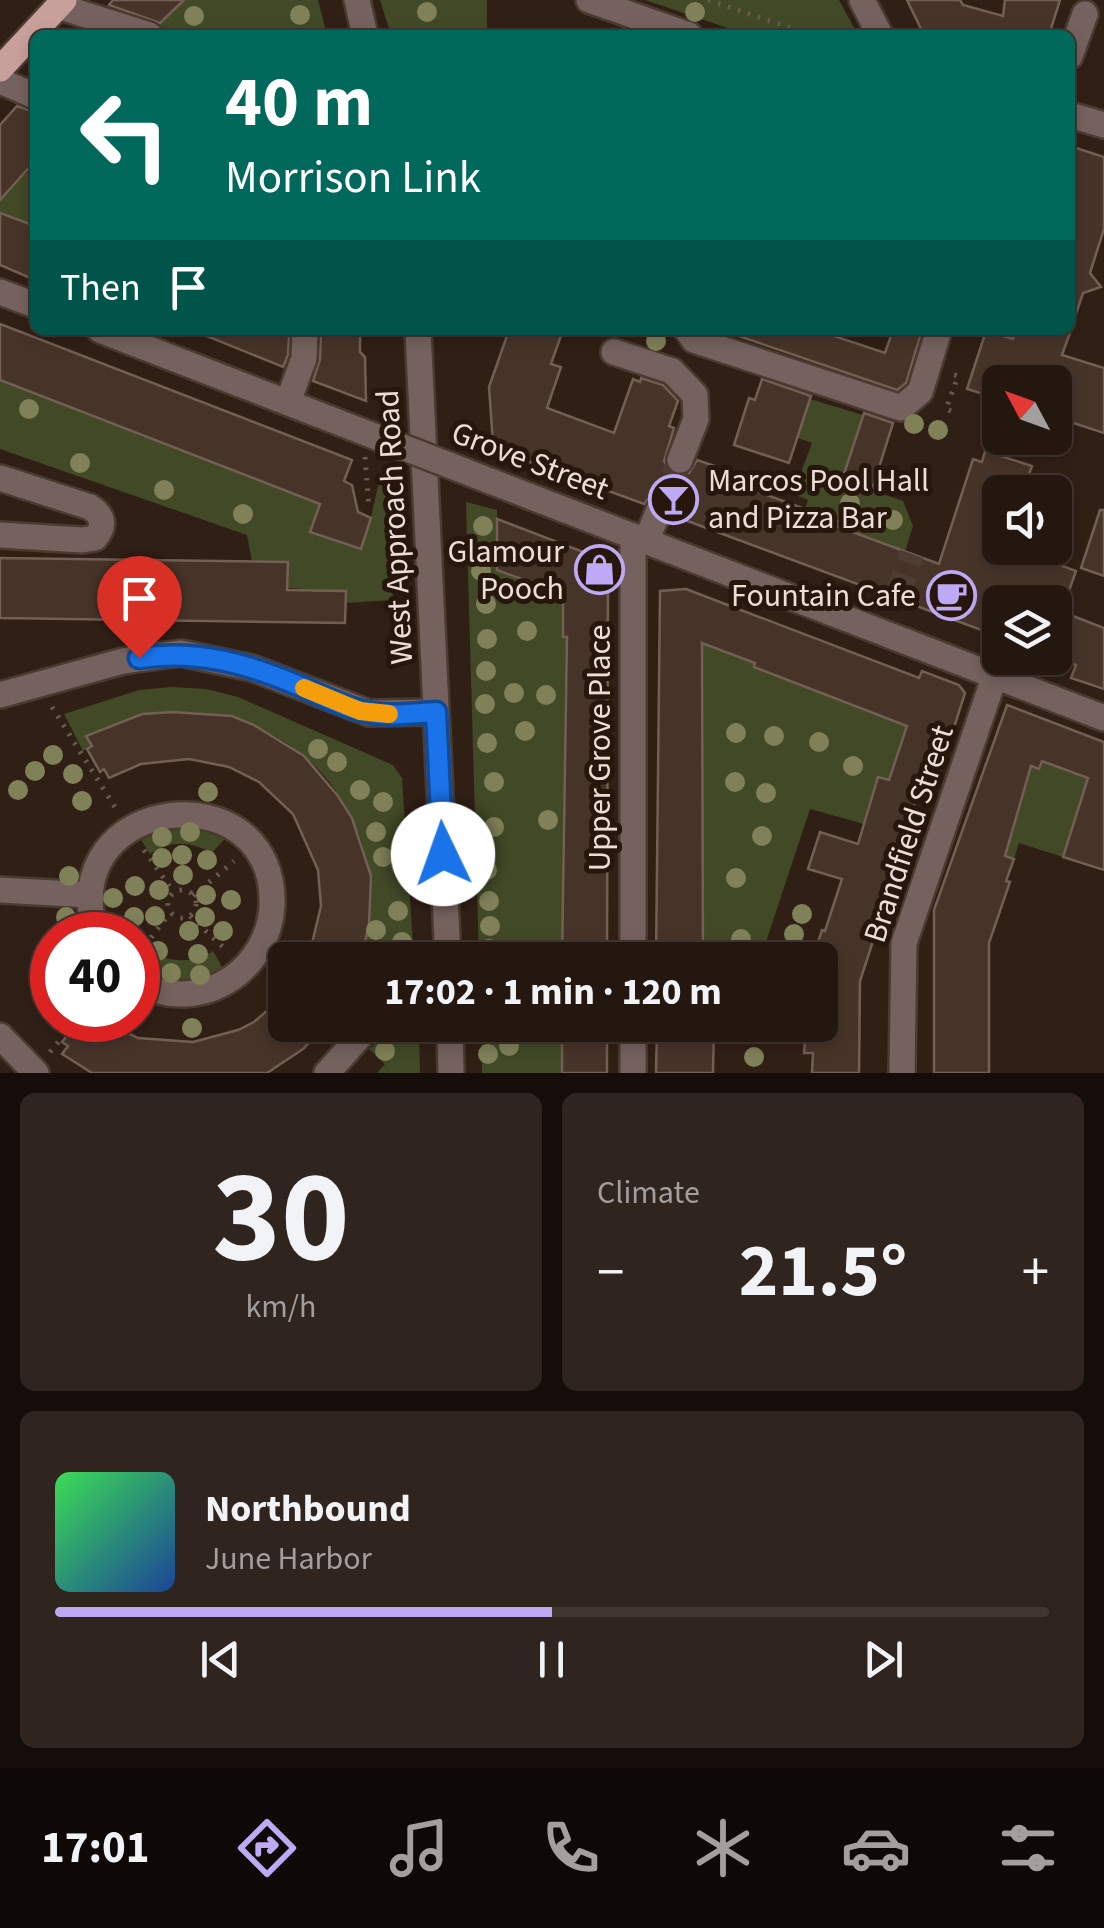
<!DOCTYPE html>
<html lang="en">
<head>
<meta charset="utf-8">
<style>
	:root { --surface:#241710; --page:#30241e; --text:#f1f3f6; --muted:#a39f9f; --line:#413630; --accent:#bea9f5 }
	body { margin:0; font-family:"Source Sans 3",sans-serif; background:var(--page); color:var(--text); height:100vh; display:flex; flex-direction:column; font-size:38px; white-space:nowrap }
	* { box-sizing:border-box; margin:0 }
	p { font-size:32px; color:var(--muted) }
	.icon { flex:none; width:55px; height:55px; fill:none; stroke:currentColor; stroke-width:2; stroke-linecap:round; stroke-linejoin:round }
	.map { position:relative; height:1073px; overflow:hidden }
	.drawer { display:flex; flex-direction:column; gap:20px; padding:20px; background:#140d09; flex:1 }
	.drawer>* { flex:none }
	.banner { position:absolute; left:30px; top:30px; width:1045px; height:305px; border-radius:15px; box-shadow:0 5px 15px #0003,0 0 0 2px var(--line); background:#00695c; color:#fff; overflow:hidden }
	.needle { width:65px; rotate:311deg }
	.controls { position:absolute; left:982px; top:365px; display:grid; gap:20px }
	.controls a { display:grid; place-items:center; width:90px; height:90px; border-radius:15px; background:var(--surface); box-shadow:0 5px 15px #0003,0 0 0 2px var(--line); font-size:50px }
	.speed { position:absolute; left:30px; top:912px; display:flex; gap:20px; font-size:50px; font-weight:700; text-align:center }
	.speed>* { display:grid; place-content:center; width:130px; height:130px; border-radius:50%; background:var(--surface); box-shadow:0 5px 15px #0003,0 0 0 2px var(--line); line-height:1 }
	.speed .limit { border:15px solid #d22; background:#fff; color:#111 }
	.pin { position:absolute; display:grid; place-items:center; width:85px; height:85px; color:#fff; margin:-102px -42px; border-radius:50% 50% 50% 0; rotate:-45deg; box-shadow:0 0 10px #0007 }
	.pin .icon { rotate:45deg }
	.me { position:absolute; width:110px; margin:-55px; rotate:357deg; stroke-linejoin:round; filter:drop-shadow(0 0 8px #0008) }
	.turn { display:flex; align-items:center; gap:35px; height:210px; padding:0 30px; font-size:45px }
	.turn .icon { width:130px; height:130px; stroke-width:2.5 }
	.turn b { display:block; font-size:70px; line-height:85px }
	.then { display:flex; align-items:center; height:95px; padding:0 30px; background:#0003; gap:20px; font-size:38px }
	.big { font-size:75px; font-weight:700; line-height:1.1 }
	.drawer .card { flex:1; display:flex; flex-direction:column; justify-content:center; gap:15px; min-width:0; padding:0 35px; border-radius:15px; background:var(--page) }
	.drawer .dial { align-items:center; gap:0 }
	.dial b { font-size:130px; line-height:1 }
	.song { display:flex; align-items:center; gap:30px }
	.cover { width:120px; height:120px; border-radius:15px; background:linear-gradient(135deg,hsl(130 70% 55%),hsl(220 70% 35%)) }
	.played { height:10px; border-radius:5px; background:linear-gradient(90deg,var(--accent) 50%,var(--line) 50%) }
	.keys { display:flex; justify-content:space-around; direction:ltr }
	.heat { display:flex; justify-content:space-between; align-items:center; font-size:55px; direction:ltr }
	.drawer .tiles { flex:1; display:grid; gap:20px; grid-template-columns:1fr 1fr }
	.card:last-child { grid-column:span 2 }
	.trip { position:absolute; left:268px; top:942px; width:570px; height:100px; border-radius:15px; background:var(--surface); box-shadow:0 5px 15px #0003,0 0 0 2px var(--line); font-weight:700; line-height:100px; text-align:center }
	.dock { display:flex; height:160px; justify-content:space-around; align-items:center; background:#0e0906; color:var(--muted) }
	.dock .icon { width:70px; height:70px }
	.dock .on { color:var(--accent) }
	.dock b { font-size:45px; color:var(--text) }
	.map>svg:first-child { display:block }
	.green { fill:#414926 }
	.building { fill:#473429; stroke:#735f53; stroke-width:2.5 }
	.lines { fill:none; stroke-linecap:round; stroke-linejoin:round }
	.minor-tunnel { stroke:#4c3c32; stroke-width:25; stroke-dasharray:25 12; stroke-linecap:butt }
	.minor-casing { stroke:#4a3a30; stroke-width:30 }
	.major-casing { stroke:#4a3a30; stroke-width:30 }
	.path { stroke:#695a50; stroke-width:5; stroke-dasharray:2.5 8; stroke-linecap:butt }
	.minor { stroke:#75625f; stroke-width:25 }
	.major { stroke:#c8a09b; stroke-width:25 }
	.minor-bridge-casing { stroke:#4a3a30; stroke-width:30; stroke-linecap:butt }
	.minor-bridge { stroke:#75625f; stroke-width:25 }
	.tree { fill:#808159 }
	.route-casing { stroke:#114b97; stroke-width:25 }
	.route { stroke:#1a73e8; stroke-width:18 }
	.slow { stroke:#f59e0b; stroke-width:18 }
	.labels { text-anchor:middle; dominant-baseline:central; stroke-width:10; stroke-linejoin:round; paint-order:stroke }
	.street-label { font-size:32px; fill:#eaded7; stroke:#26160c }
	.poi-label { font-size:32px; fill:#eaded7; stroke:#26160c; text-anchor:end }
</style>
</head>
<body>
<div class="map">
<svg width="1104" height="1073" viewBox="0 0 1104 1073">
	<rect width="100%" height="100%" fill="#301f15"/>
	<g class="green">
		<path d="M182,0H318L327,35H185L157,27Z"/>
		<path d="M380,0H487V35H391Z"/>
		<path d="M645,0H839L858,35H748Z"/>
		<path d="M35,164V242L29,224L0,213V200Z"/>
		<path d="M0,380L320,504L361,548L371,518L381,471L385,472L393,600L345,603V591L287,588L252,562L247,535L0,449Z"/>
		<path d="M810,399L863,415L842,480L903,501L913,526L905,552L836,526L838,521L805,509L808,500L793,494L812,443L798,438Z"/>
		<path d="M466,502L497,510V570L560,593L563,599V635L567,637L562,960H479Z"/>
		<path d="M698,627L718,649L755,663L754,668L900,723H908L889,780L877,778L864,824L810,809L760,960H703Z"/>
		<path d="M171,687L207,689L238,697L393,765L402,778L414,960H361C412,791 243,655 87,736L92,746L83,751L64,714L139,690Z"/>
		<path d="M1042,761L1089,779L1063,857L1019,843L1014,859L1005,856L1031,766L1039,769Z"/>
		<path d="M185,822L227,836L212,853C190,841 171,840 150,854L138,835Z"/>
		<path d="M145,949C167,962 190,965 213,951L225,972L184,985L138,973V959Z"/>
		<path d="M404,1025H419L420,1073H377L385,1064L369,1049L379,1041L403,1040Z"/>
		<path d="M481,1025H562V1073H482Z"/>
	</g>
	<g class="building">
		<path d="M113,0H184L160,23L109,5Z"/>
		<path d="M907,0H960L963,5L1003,16L1005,0H1060L1049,35H924Z"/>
		<path d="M17,106L35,112V161L0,200V125Z"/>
		<path d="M1070,146L1104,157V229L1090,273L1101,287L1083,293L1074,320H1070Z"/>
		<path d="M0,213L35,226V280L0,265Z"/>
		<path d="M0,324L352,460L344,481L352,485L358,512L371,518L361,549L310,532L320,504L0,380Z"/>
		<path d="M192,330H275L289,335L288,355L283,367Z"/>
		<path d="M321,330H360V352L365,357L366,401L313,381L320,359Z"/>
		<path d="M509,330H563L551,364L561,367L547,408L614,433L633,379L640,382L641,378L663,385L678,401L669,426L674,428L664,461L673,475L689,473L697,460L715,466L712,475L838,521L836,526L939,564L973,459L982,462L985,451L1032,466L1023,492H1000V548H1014L1076,571L1065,602H1000V637L674,516L672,501L664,495L650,497L644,504L516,457L493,443L489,387Z"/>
		<path d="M721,330H816L885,353L893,330H922L906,383L897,390Z"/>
		<path d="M1016,330H1071L1062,355L1104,368V433L1055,417V382H1000V399L967,389L986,331L1013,339Z"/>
		<path d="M762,379L811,396L789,463L734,445L749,398L755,400Z"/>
		<path d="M864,413L893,423L872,490L842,480Z"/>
		<path d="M1100,510H1104V576L1081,568Z"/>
		<path d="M497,519L594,556L604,563L608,572L607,960H562L567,637H563V594L497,570Z"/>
		<path d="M0,558L288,562L287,590L346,591L345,623L0,618Z"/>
		<path d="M686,589L919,678L922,671L959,685L965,693L931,800L917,796L899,852L910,855L898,892L890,889L860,981L859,1073H812L813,1053H804L806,1028L820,1025V960H817L819,954L815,952L822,930L825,931L842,879L808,869L820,832L858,844L878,777L889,780L907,726L754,667L755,663L702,643L703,960H656L660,591Z"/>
		<path d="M1055,609L1104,628V689L1071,678L1076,665L1055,657Z"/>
		<path d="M1007,705L1104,742V870L1063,857L1088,778L1042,761L1039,769L1031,766L1005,856L1014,859L1006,881L1010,882L989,943V1073H934V910Z"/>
		<path d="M173,712L232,716L254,725L304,756L338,796L352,818L371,876L369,924L361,960H308L321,906L318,870L293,814L259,782L229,767L189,759L141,764L109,778L104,769L100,772L87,749L92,746L86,736L142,714Z"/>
		<path d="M285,995V1025H326L303,1049L267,1073H92L62,1054L68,1046L62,1042L80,1020H101L138,1038L193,1042L238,1030L254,1022Z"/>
		<rect x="562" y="1025" width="45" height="48"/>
		<path d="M657,1025H714L713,1073H656Z"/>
	</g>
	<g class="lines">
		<g class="minor-tunnel">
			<path d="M659,510L680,460"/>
			<path d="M896,598L912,554"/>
		</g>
		<defs>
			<g id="minor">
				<path d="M357,0L365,35"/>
				<path d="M589,0L689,35"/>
				<path d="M862,0L880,35"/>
				<path d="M58,6L149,35"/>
				<path d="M1070,56L1085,14"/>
				<path d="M0,81L35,96"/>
				<path d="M1070,115L1104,125"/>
				<path d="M0,292L35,305"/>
				<path d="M100,330L374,436"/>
				<path d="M418,330L448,960"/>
				<path d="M687,330L694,340L901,408L920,392L939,330"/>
				<path d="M614,352L672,371L695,395L696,419L680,460"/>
				<path d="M288,402L304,358L305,330"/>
				<path d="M0,478L90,507C104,516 105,526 95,538L82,540L0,535"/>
				<path d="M490,481L1104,718"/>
				<path d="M633,536V960"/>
				<path d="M646,541L659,510"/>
				<path d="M0,695L123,661L181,653L252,668L369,713L436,712"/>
				<path d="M0,890L90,895"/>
				<path d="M96,935C52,793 278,768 272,907C270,936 255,962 232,978C203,998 168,999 138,983"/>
				<path d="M450,1025L451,1073"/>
				<path d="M633,1025V1073"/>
				<path d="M0,1036L36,1073"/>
				<path d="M327,1073L370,1025"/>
				<path d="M902,1073L904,943L994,678"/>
			</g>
			<path id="major" d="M0,69L64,0"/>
		</defs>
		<use href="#minor" class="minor-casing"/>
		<use href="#major" class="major-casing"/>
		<g class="path">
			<path d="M708,0L812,35"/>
			<path d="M951,411L946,409L958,376L952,374"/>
			<path d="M365,457L369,509"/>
			<path d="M52,707L118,812"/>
			<path d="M144,850L174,893"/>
			<circle cx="182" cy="904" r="14"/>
			<path d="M193,896L234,861"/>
			<path d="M190,916L228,952"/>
			<path d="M138,954L170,913"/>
			<path d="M50,1052L77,1020"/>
		</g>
		<use href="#minor" class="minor"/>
		<use href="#major" class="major"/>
		<defs>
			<path id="minor-bridge" d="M374,436L490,481"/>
		</defs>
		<use href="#minor-bridge" class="minor-bridge-casing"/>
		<use href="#minor-bridge" class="minor-bridge"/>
	</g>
	<g class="tree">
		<circle cx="427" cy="12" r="10"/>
		<circle cx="695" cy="12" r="10"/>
		<circle cx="300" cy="15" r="10"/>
		<circle cx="194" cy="16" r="10"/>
		<circle cx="656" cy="341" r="10"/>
		<circle cx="29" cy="409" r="10"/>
		<circle cx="914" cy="424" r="10"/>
		<circle cx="938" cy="430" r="10"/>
		<circle cx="80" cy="463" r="10"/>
		<circle cx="164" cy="490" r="10"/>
		<circle cx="850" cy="503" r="10"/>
		<circle cx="243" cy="514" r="10"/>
		<circle cx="893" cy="520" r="10"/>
		<circle cx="483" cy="526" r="10"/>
		<circle cx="481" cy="571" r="10"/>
		<circle cx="486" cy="604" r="10"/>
		<circle cx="527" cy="631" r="10"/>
		<circle cx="487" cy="639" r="10"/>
		<circle cx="486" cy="671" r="10"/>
		<circle cx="514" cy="693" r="10"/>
		<circle cx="546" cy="695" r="10"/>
		<circle cx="485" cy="704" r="10"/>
		<circle cx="525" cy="731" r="10"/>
		<circle cx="736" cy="733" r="10"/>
		<circle cx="774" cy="736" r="10"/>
		<circle cx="819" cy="742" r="10"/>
		<circle cx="487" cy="743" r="10"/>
		<circle cx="318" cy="749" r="10"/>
		<circle cx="53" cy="755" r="10"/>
		<circle cx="337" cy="762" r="10"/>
		<circle cx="853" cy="766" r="10"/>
		<circle cx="35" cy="771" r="10"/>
		<circle cx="73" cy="774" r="10"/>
		<circle cx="494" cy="782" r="10"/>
		<circle cx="735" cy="782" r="10"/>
		<circle cx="18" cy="790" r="10"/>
		<circle cx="360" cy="790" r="10"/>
		<circle cx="208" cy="792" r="10"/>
		<circle cx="766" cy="793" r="10"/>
		<circle cx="82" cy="801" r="10"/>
		<circle cx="383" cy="802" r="10"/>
		<circle cx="548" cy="820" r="10"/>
		<circle cx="494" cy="827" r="10"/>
		<circle cx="190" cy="832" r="10"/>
		<circle cx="376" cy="832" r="10"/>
		<circle cx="762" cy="836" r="10"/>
		<circle cx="162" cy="837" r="10"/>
		<circle cx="182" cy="855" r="10"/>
		<circle cx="383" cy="857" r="10"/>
		<circle cx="162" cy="858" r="10"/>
		<circle cx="207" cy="860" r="10"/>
		<circle cx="487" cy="870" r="10"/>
		<circle cx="183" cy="875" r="10"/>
		<circle cx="69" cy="876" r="10"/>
		<circle cx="736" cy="878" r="10"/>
		<circle cx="135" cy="886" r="10"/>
		<circle cx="159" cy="890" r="10"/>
		<circle cx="206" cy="895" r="10"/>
		<circle cx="113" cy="898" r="10"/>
		<circle cx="231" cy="900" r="10"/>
		<circle cx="489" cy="901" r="10"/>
		<circle cx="398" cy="911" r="10"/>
		<circle cx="802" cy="914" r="10"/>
		<circle cx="155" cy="916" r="10"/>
		<circle cx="66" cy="917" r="10"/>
		<circle cx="134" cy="917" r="10"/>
		<circle cx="205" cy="917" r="10"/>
		<circle cx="490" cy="926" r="10"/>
		<circle cx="376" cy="930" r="10"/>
		<circle cx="189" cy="931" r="10"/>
		<circle cx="223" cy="931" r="10"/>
		<circle cx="794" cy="934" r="10"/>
		<circle cx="741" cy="939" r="10"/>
		<circle cx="402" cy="942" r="10"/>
		<circle cx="489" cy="949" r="10"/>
		<circle cx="158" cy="951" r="10"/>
		<circle cx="198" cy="954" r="10"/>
		<circle cx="171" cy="973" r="10"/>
		<circle cx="200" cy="975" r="10"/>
		<circle cx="192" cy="1028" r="10"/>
		<circle cx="509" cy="1046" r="10"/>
		<circle cx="385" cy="1051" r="10"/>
		<circle cx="488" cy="1054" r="10"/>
		<circle cx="754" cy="1057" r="10"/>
	</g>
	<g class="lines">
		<defs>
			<path id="route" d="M139,658C197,649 249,664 302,687C323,696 345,708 367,712C389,717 413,713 436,712L443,854"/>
		</defs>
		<use href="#route" class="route-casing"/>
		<use href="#route" class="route"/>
		<path class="slow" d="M304,688L360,711L389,714"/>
	</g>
	<defs>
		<symbol id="bar-ring" viewBox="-11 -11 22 22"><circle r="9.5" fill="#26160c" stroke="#bea9f5" stroke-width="1.5"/><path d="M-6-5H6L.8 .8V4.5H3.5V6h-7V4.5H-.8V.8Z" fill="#bea9f5"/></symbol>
		<symbol id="shop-ring" viewBox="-11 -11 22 22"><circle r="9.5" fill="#26160c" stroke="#bea9f5" stroke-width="1.5"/><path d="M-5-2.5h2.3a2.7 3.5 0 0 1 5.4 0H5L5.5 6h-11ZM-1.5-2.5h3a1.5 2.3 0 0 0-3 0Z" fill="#bea9f5"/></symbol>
		<symbol id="cafe-ring" viewBox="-11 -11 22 22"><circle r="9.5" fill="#26160c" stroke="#bea9f5" stroke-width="1.5"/><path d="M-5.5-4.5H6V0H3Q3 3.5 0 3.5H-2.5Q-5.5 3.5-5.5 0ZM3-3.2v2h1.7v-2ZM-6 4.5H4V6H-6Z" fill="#bea9f5"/></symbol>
	</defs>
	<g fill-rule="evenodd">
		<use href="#bar-ring" x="646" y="472" width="55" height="55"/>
		<use href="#shop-ring" x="572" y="542" width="55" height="55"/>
		<use href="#cafe-ring" x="924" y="568" width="55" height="55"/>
	</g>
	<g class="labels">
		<g class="street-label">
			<text transform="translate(530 461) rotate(21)">Grove Street</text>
			<text transform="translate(395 527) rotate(-93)">West Approach Road</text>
			<text transform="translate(600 748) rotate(-90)">Upper Grove Place</text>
			<text transform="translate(909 834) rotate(-72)">Brandfield Street</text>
		</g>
		<g class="poi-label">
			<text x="708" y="481" text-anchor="start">Marcos Pool Hall<tspan x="708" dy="37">and Pizza Bar</tspan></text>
			<text x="564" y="552">Glamour<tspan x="564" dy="37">Pooch</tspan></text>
			<text x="916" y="596">Fountain Cafe</text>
		</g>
	</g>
</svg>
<div class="controls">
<a><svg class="needle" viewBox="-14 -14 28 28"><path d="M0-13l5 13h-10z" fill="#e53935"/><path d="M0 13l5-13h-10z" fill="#a39f9f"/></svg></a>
<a><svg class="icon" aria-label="sound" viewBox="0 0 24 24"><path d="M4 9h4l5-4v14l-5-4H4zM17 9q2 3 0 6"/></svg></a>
<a><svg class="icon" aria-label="layers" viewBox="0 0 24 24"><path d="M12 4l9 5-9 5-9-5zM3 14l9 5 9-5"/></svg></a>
</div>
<div class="speed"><div class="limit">40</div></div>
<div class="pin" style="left:139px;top:658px;background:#d93025"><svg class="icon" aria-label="arrive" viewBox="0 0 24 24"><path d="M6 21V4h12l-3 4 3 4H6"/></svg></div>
<svg class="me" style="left:443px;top:854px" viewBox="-20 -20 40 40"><circle r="19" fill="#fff"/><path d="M0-13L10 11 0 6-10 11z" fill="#1a73e8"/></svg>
<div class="trip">17:02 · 1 min · 120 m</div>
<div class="banner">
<div class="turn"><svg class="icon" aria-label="left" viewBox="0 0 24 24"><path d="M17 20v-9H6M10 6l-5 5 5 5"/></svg><div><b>40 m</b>Morrison Link</div></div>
<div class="then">Then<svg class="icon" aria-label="arrive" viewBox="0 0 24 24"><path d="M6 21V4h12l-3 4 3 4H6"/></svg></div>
</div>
</div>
<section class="drawer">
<div class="tiles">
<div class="card dial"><b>30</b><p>km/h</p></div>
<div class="card"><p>Climate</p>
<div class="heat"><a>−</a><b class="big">21.5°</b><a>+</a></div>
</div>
<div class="card">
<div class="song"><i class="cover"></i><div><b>Northbound</b><p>June Harbor</p></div></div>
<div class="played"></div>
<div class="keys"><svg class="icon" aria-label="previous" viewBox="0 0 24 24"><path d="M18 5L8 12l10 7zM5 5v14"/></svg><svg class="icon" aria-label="pause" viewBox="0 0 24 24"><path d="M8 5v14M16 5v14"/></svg><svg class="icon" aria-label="next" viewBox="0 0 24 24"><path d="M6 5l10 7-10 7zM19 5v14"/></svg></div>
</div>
</div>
</section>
<nav class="dock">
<b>17:01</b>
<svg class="icon on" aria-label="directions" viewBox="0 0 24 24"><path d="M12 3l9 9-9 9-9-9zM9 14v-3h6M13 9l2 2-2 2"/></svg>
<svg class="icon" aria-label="music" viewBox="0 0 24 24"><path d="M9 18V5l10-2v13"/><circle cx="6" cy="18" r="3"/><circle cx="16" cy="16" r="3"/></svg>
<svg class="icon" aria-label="phone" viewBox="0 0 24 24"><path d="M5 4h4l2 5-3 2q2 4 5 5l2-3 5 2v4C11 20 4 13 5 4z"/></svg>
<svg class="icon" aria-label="climate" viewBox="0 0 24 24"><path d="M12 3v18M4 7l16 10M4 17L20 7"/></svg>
<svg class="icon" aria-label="car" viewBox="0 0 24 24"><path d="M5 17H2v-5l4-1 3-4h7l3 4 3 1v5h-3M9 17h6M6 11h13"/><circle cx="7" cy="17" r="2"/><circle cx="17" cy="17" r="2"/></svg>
<svg class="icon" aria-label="filters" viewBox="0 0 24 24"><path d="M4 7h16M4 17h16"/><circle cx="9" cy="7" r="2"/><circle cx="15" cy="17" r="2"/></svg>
</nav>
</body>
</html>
